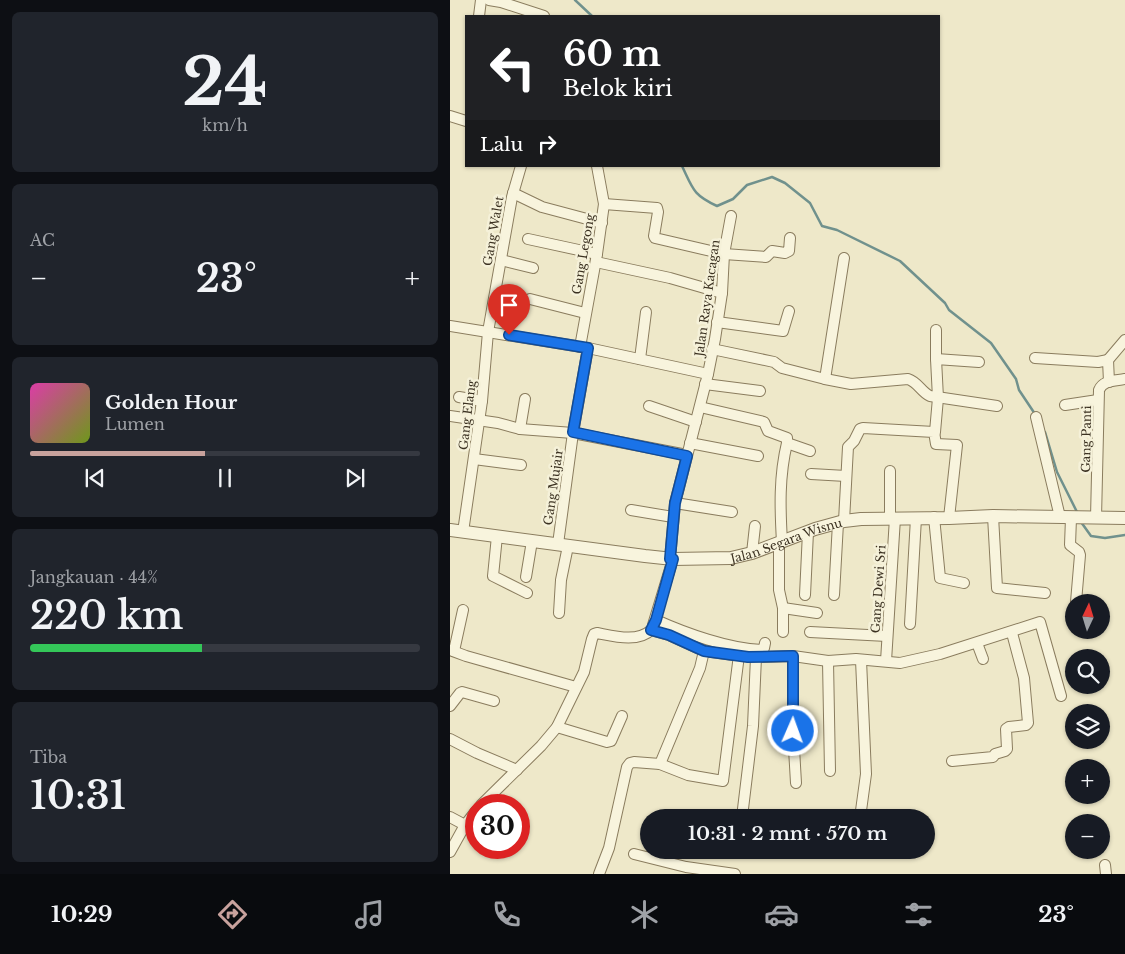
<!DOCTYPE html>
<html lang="id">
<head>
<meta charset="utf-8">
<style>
	:root { --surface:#171b24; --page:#20242c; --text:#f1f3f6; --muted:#9ea1a6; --line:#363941; --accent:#c8a29d }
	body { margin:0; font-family:"Libre Baskerville",serif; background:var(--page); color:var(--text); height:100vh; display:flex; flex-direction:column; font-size:19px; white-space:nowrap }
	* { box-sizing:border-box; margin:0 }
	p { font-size:16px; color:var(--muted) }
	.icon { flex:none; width:28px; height:28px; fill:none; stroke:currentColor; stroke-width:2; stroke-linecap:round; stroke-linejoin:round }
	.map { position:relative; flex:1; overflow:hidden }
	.side { display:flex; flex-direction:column; gap:12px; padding:12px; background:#0d0f14; width:450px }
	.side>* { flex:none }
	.guide { position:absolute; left:15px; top:15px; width:475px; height:152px; border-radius:0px; box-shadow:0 1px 4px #0004; background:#202124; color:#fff; overflow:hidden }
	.needle { width:32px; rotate:4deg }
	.controls { position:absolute; left:615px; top:594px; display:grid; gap:10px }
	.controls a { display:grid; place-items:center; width:45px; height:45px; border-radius:50%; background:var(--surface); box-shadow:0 1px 4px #0004; font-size:25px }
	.speed { position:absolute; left:15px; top:794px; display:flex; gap:10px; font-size:25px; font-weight:700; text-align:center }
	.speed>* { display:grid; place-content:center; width:65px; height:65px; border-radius:50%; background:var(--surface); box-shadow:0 1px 4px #0004; line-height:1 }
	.speed .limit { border:8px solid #d22; background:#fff; color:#111 }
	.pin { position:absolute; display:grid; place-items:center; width:42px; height:42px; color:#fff; margin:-51px -21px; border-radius:50% 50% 50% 0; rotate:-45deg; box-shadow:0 0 5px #0007 }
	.pin .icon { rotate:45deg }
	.me { position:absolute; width:55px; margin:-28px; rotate:2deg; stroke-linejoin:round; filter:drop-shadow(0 0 4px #0008) }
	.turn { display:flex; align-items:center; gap:18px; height:105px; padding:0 15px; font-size:22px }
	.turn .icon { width:65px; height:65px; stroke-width:2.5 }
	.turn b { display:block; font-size:35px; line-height:42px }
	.then { display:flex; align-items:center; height:48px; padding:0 15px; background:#0003; gap:10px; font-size:19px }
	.big { font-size:38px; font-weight:600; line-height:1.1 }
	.side .widget { flex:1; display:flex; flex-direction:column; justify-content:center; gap:8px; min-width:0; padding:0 18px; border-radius:8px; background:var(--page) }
	.side .dial { align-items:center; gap:0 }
	.dial b { font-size:65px; line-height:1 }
	.song { display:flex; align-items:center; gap:15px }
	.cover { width:60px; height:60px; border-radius:8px; background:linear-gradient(135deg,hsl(320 70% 55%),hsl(80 70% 35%)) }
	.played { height:5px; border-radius:2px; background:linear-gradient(90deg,var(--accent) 45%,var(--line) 45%) }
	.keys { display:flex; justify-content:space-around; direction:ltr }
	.heat { display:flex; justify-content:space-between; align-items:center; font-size:28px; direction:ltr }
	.charge { height:8px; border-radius:4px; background:linear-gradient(90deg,#34c759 44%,var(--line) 0) }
	.trip { position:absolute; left:190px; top:809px; width:295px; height:50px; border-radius:25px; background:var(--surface); box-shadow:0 1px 4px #0004; font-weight:600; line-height:50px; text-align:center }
	.dock { display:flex; height:80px; justify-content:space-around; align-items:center; background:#090b0e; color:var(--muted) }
	.dock .icon { width:35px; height:35px }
	.dock .current { color:var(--accent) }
	.dock b { font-size:22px; color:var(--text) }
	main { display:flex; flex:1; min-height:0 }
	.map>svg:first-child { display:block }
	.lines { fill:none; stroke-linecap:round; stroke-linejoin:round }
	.stream { stroke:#70918d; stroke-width:2.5 }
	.minor-casing { stroke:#8a7c5e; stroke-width:12 }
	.tertiary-casing { stroke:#8a7c5e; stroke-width:14 }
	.minor { stroke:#f8f4dd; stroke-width:10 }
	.tertiary { stroke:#f8f4dd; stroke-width:12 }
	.route-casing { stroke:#114b97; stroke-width:12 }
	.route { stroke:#1a73e8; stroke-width:9 }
	.labels { text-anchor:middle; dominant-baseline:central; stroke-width:5; stroke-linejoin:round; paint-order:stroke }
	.street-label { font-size:12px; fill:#3b3121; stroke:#f5f1d9 }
</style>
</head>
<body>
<main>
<section class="side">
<div class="widget dial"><b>24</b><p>km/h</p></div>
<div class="widget"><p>AC</p>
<div class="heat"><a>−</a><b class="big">23°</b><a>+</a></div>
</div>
<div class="widget">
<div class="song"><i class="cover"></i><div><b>Golden Hour</b><p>Lumen</p></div></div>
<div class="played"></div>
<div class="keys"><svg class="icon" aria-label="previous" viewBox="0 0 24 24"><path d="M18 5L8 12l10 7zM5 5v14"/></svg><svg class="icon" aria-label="pause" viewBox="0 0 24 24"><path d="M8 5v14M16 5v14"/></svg><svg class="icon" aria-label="next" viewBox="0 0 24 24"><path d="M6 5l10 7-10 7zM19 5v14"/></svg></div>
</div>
<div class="widget"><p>Jangkauan · 44%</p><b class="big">220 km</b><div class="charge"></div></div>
<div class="widget"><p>Tiba</p><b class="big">10:31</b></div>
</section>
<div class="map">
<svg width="675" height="874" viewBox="0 0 675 874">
	<rect width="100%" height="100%" fill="#eee8c9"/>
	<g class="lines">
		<g class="stream">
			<path d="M125,0L142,16"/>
			<path d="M232,166C243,189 243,195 267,206L283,199L297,185L322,177L335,183L360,203L372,226L387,230L450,261L495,303L499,310L541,343L566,379L569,390L585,414"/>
			<path d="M595,432L607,472L627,512"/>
			<path d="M631,522L641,536L655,538L675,535"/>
		</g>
		<defs>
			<g id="minor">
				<path d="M39,0L51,2L94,16"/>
				<path d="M29,16L31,0"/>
				<path d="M0,116L16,121"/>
				<path d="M63,193L92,207L152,223"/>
				<path d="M154,204L207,208L208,212L204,236L205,238L274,254L316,257L322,251L335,253L339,251L340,238"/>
				<path d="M78,239L147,254"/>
				<path d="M51,260L83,268"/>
				<path d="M146,262L220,278L272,293"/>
				<path d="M80,299L135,313"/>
				<path d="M267,322L333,331L339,311"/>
				<path d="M0,326L138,348L258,374"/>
				<path d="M130,347L147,254L154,204L147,166"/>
				<path d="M262,349L324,362L332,368L375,379L401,384L458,379C468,382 471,392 480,396L547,406"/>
				<path d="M585,358L648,362L658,360L659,382"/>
				<path d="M190,359L196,312"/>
				<path d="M486,359V330"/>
				<path d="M658,360L675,340"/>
				<path d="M375,379L394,258"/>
				<path d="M255,384L310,391"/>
				<path d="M9,397L32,401"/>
				<path d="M615,405L648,400"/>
				<path d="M199,406L246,422"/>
				<path d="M250,407L314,422L318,431L337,438V443"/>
				<path d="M0,416L48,423L70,429L123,433L237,455"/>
				<path d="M586,417L610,517"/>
				<path d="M70,429L75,399"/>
				<path d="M485,432L488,398L486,359L529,362"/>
				<path d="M240,443L308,456"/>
				<path d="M337,443L360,451"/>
				<path d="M24,459L71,465"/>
				<path d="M440,471V518"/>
				<path d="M361,474L396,476"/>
				<path d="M225,503L282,512"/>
				<path d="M181,510L223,517"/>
				<path d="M543,516L547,588L595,593"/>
				<path d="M484,517L490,578L514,583"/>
				<path d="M621,518L620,545L629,552L630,555L626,602"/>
				<path d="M646,518L649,390C653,380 665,381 675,379"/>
				<path d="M394,521L398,447L404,441L410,429L413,428L484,432L486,444L507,445L499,518"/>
				<path d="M13,532L32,401L38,332L62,197L71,166"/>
				<path d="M47,536L43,576L77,593"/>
				<path d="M332,542C330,508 329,476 337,443"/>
				<path d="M329,543V590L333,608V632"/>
				<path d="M108,544L123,433L138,348"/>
				<path d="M302,553L305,526"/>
				<path d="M220,559L225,503L258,374L265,339L272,293L274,254L281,216"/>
				<path d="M76,577L82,541"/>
				<path d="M355,595L358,532"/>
				<path d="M384,595L388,523"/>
				<path d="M333,608L367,613"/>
				<path d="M109,613L111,580L118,546"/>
				<path d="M206,620C235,633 279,649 312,650L314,648L315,643"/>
				<path d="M460,624L466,518"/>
				<path d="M203,625L223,559"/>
				<path d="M360,632L437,636"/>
				<path d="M527,643L533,659"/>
				<path d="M0,650L16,656L126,687"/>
				<path d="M4,651L13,610"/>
				<path d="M254,651L250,668L210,764L238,775L273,781L289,655"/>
				<path d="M343,656V731L346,783"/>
				<path d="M378,661L380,771"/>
				<path d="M436,661L445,518"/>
				<path d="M0,706L10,693L12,692L44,701"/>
				<path d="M107,727L157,742L161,741L172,716"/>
				<path d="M0,739L27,753L67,770"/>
				<path d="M502,761L543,757L545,754L555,751L557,749L556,729L559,727L576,725L578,723L574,678L562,633"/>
				<path d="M31,805L91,746L107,727L134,672L142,639L144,634L147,633C163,636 188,643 201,630L219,635L254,651L284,655L314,657L343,656L378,661L406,659L450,663L490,654L590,622L611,696"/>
				<path d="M0,817L15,825"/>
				<path d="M292,817L303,726L306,657"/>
				<path d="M383,818H389"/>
				<path d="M410,818L416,774L411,660"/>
				<path d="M413,850V851"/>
				<path d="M0,852L15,825L26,811"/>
				<path d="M184,854L236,867L285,874"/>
				<path d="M655,865L656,874"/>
				<path d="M149,874L159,848L177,767L180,763L184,762L210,764"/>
			</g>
			<g id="tertiary">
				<path id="s1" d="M0,530L195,556L223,559L281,558L302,553L365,529L394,521L411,519L499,518L543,516L675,518"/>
			</g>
		</defs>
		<use href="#minor" class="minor-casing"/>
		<use href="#tertiary" class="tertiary-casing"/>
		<use href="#minor" class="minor"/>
		<use href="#tertiary" class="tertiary"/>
	</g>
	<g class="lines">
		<defs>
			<path id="route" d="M59,335L138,348L123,432L237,456L225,503L220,559H223L206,620L201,630L219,635L254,651L298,657L343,656V731"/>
		</defs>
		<use href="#route" class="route-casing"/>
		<use href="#route" class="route"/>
	</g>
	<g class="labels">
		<g class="street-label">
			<text transform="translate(43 231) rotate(-80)">Gang Walet</text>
			<text transform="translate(133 254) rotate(-80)">Gang Legong</text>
			<text transform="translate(257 298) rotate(-82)">Jalan Raya Kacagan</text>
			<text transform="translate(17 415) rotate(-83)">Gang Elang</text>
			<text transform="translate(636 439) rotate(-89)">Gang Panti</text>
			<text transform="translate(103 487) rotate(-82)">Gang Mujair</text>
			<text stroke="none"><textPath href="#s1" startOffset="341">Jalan Segara Wisnu</textPath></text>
			<text transform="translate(428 589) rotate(-86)">Gang Dewi Sri</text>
		</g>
	</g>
</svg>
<div class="controls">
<a><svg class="needle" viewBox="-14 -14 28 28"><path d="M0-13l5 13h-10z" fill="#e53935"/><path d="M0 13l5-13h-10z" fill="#9ea1a6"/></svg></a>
<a><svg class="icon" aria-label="search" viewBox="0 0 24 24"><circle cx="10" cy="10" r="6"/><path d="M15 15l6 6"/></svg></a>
<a><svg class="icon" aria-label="layers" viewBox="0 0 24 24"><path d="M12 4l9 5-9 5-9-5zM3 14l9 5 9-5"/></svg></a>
<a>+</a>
<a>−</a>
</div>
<div class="speed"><div class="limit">30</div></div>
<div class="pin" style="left:59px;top:335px;background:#d93025"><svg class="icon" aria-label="arrive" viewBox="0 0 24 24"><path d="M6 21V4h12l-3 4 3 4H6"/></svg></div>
<svg class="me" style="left:343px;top:731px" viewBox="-20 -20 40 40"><circle r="17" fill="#1a73e8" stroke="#fff" stroke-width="3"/><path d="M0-11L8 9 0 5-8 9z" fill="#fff"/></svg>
<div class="trip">10:31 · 2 mnt · 570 m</div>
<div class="guide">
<div class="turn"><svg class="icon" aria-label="left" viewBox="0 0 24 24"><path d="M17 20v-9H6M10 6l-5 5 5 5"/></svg><div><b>60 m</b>Belok kiri</div></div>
<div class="then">Lalu<svg class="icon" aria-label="right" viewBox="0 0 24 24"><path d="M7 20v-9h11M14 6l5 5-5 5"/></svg></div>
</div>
</div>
</main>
<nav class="dock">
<b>10:29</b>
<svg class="icon current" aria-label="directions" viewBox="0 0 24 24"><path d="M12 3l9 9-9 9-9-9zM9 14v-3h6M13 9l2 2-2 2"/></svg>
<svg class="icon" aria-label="music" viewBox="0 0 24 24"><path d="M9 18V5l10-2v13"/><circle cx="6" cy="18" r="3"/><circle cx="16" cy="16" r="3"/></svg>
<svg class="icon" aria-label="phone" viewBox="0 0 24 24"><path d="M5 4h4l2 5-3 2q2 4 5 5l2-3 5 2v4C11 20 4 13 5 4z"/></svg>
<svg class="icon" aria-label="climate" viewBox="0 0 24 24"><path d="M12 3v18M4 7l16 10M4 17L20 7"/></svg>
<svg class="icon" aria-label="car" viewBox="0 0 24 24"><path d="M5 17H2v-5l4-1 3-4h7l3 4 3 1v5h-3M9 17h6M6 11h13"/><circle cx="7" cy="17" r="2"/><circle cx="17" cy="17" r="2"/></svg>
<svg class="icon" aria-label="filters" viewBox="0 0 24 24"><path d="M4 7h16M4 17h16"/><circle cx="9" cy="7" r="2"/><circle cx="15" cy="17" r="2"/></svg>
<b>23°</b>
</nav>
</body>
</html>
